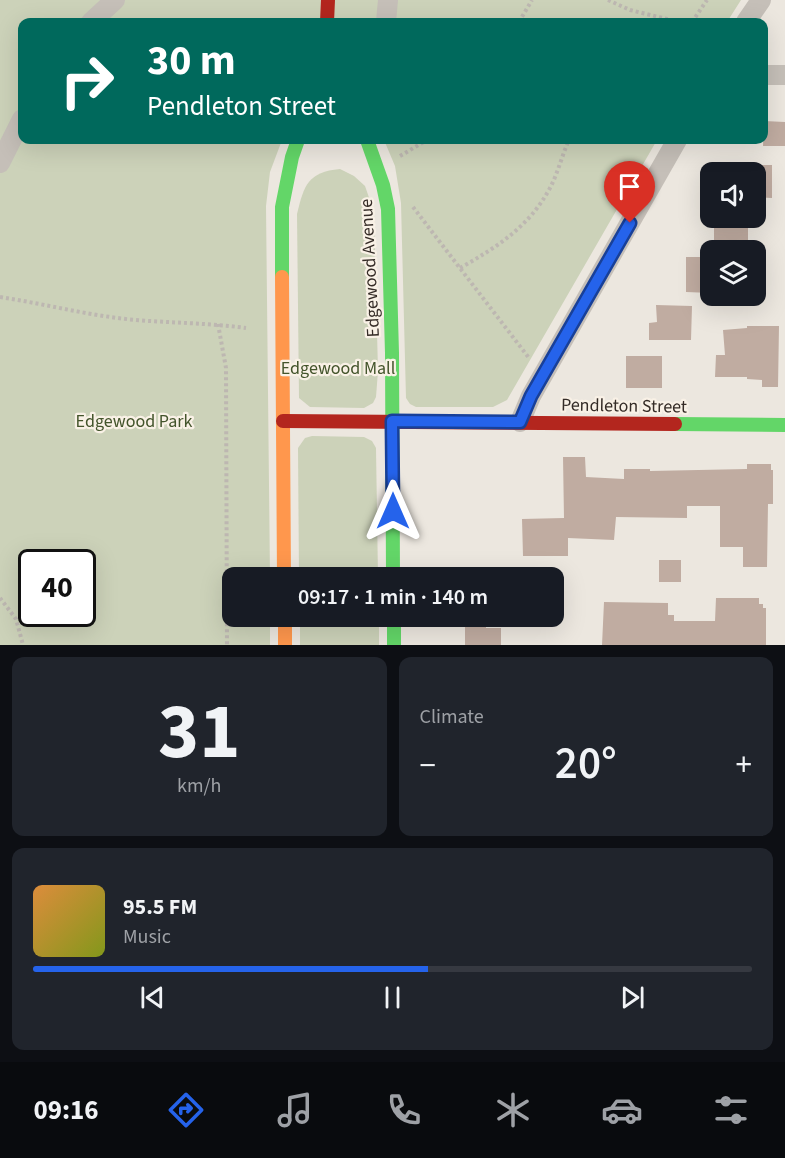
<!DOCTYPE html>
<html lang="en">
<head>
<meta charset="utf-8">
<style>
	:root { --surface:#171b24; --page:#20242c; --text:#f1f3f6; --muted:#9ea1a6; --line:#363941; --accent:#2563eb }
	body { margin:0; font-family:"Source Sans 3",sans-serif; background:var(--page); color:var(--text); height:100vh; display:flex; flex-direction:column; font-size:22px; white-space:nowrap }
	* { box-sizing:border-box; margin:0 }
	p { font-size:20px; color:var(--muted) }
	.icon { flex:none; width:33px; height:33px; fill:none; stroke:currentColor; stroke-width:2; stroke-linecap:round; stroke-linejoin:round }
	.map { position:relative; height:645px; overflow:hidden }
	.side { display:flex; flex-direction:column; gap:12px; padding:12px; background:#0d0f14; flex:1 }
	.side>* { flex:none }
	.hud { position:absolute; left:18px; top:18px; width:750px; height:126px; border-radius:12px; box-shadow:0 6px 24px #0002; background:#00695c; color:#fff; overflow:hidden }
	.controls { position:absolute; left:700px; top:162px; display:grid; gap:12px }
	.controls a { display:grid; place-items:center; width:66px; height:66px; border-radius:12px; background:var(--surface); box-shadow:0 6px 24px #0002; font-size:30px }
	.speed { position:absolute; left:18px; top:549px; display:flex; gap:12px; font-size:30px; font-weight:700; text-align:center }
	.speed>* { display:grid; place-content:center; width:78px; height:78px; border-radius:50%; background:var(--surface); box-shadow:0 6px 24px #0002; line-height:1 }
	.speed .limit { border:3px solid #111; border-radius:9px; background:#fff; color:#111 }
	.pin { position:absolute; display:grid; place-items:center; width:51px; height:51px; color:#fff; margin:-62px -26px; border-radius:50% 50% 50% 0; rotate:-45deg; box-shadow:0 0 6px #0007 }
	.pin .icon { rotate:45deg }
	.me { position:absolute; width:66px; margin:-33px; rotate:0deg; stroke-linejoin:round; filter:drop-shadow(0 0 4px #0008) }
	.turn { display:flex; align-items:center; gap:21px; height:126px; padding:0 30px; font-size:27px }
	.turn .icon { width:78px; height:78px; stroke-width:2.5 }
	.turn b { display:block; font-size:42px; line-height:51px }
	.big { font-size:45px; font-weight:600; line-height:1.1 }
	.side .tile { flex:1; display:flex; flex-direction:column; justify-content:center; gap:9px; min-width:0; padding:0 21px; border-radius:12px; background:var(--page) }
	.side .dial { align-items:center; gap:0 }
	.dial b { font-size:78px; line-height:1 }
	.song { display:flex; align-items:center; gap:18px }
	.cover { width:72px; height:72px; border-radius:9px; background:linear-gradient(135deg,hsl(30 70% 55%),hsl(70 70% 35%)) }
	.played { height:6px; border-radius:3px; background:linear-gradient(90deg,var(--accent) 55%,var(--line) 55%) }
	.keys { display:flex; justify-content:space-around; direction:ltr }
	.heat { display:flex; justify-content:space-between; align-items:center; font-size:33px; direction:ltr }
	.side .tiles { flex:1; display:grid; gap:12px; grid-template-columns:1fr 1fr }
	.tile:last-child { grid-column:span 2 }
	.trip { position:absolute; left:222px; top:567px; width:342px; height:60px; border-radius:12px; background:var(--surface); box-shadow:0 6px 24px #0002; font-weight:600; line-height:60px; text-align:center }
	.tab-bar { display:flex; height:96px; justify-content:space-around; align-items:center; background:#090b0e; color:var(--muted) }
	.tab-bar .icon { width:42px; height:42px }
	.tab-bar .selected { color:var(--accent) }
	.tab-bar b { font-size:27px; color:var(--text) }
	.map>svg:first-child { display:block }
	.green { fill:#ccd2b9; fill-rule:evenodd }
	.building { fill:#c0aca1 }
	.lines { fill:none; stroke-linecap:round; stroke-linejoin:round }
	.path { stroke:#bdb7b1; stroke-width:4; stroke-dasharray:3 3; stroke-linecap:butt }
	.street { stroke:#c5bfb8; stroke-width:20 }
	.fast { stroke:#63d668; stroke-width:14 }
	.slow { stroke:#ff974d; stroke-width:14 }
	.jam { stroke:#b3261e; stroke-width:14 }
	.route-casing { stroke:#184099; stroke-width:15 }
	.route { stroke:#2563eb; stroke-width:10 }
	.labels { text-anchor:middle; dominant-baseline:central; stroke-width:4.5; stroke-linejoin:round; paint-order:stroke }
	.street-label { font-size:18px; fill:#352c27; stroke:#f9f1e6 }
	.park-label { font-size:18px; fill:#43542b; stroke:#f9f1e6 }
</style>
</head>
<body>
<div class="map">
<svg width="785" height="645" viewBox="0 0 785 645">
	<rect width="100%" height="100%" fill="#ece7df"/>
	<g class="green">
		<path d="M0,0H741L727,22H22V140H282L270,172L266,206L270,577L232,578V616L270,617V645H0ZM32,562H82V614H32Z"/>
		<path d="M384,140H657L507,400L493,407H416L410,404L406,398L401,203L395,166Z"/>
		<path d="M340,169L354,176L365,186L374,212L378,371L376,397L373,403L364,408L310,407L299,398L297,214C304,185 308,172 340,169Z"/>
		<path d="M312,436L364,437L372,441L376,448L378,577H299L298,448L305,438Z"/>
		<rect x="300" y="617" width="79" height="28"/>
	</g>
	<g class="building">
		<path d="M764,121L785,122V146H763Z"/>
		<path d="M756,165H772V198L756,197Z"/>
		<rect x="714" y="218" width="34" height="31"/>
		<path d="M686,257H711V293L686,292Z"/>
		<path d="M656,305L692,306L691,340H649V323L657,322Z"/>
		<path d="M747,326H779L778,387H762V380L747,379V377H715L716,355H725L723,330L747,328Z"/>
		<rect x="626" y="356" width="36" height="32"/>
		<path d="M563,457H585L586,477L624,479V469H650V471L747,469V464H771V470H773V504H768L767,567H743V547H720V506H687V518L616,517L614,540L568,538V556H523L522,519L564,518Z"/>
		<rect x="659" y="560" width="22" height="22"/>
		<path d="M716,598H759V604H763V608H766V645H602L604,602L668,603V615H674V621H715Z"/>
		<path d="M465,620H486V628H501V645H465Z"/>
	</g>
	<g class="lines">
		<g class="path">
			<path d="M608,0L630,10L679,22"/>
			<path d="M519,22L532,0"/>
			<path d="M692,22L707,0"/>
			<path d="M400,156L427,140"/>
			<path d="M413,207L529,358"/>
			<path d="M460,268C497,247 529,227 550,188C558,173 562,155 569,140"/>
			<path d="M0,297C46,304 90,316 136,320C173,323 209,323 246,328"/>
			<path d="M218,324L226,368L227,645"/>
			<path d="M0,598L16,619L23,645"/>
		</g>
		<g class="street">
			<path d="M91,22L115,0"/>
			<path d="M386,22L388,0"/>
			<path d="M746,22L761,0"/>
			<path d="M764,75H785"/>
			<path d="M0,163L22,119"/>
			<path d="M520,422L531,396L677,140"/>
		</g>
		<g class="fast">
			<path d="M367,140L383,185L388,209L392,353L393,578"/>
			<path d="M282,277V207L292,157L298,140"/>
			<path d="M675,424L785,425"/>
			<path d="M394,616V645"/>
		</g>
		<g class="slow">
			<path d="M282,277L284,578"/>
			<path d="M285,616V645"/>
		</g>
		<g class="jam">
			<path d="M327,22L328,0"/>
			<path d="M283,421L675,424"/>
		</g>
	</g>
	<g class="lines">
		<defs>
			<path id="route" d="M393,511L392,421L520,422L531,396L630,223"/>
		</defs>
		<use href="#route" class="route-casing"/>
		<use href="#route" class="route"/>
	</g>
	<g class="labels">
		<g class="street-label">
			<text transform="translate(370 268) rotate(-93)">Edgewood Avenue</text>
			<text transform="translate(624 406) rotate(1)">Pendleton Street</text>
		</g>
		<g class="park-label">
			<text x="338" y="368">Edgewood Mall</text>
			<text x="134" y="421">Edgewood Park</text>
		</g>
	</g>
</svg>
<div class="controls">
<a><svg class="icon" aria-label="sound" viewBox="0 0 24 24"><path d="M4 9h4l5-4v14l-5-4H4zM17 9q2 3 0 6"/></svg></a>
<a><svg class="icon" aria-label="layers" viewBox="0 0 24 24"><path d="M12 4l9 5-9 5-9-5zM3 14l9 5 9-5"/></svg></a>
</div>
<div class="speed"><div class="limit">40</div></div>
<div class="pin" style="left:630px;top:223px;background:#d93025"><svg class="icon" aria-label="arrive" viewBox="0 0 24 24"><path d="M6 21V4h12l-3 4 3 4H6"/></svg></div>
<svg class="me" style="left:393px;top:511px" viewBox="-20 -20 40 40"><path d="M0-17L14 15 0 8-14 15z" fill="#2563eb" stroke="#fff" stroke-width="4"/></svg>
<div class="trip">09:17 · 1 min · 140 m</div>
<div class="hud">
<div class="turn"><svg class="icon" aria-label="right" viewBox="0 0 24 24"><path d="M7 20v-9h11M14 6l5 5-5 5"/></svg><div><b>30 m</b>Pendleton Street</div></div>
</div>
</div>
<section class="side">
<div class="tiles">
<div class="tile dial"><b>31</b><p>km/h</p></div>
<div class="tile"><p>Climate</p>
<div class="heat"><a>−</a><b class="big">20°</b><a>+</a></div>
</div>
<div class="tile">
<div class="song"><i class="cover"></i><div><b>95.5 FM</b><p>Music</p></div></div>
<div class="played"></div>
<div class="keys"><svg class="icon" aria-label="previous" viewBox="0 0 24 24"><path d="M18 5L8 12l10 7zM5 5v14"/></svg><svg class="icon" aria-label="pause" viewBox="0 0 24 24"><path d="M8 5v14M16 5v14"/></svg><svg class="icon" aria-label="next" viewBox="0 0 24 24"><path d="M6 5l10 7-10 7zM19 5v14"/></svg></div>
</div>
</div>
</section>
<nav class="tab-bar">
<b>09:16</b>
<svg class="icon selected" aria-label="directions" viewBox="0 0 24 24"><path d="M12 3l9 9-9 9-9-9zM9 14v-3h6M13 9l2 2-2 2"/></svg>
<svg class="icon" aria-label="music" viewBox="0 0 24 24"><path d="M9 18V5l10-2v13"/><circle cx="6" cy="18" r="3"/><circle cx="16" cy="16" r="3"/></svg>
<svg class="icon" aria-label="phone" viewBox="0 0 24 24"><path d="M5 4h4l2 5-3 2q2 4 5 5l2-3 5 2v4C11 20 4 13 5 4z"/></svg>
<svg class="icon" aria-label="climate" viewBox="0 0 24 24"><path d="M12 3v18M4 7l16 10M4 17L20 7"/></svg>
<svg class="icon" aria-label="car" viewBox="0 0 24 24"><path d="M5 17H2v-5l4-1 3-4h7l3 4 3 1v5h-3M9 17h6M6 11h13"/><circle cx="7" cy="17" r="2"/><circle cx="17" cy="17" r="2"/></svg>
<svg class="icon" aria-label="filters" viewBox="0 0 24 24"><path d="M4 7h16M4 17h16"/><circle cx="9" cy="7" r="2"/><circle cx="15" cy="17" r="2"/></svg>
</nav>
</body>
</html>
